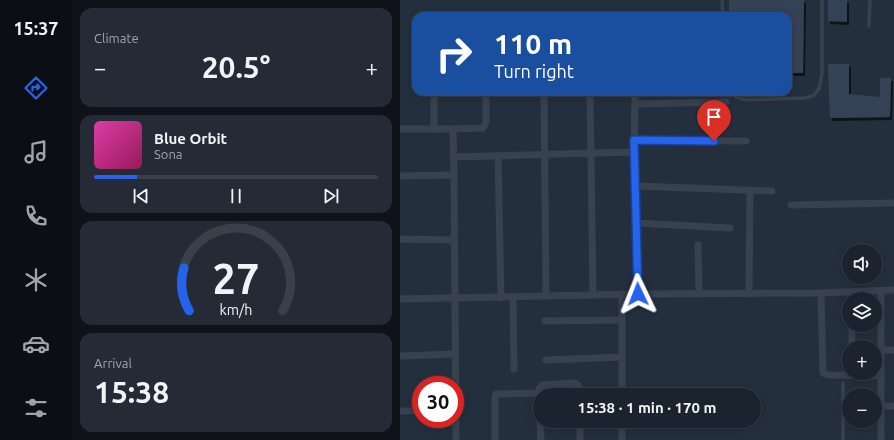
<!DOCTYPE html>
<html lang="en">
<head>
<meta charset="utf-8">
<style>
	:root { --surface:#1b232e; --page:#242b36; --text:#f1f3f6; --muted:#a0a4aa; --line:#39404a; --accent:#2563eb }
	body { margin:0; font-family:Ubuntu,sans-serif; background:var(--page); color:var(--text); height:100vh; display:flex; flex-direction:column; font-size:15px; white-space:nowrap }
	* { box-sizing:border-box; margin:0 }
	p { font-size:13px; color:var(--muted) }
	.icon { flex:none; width:22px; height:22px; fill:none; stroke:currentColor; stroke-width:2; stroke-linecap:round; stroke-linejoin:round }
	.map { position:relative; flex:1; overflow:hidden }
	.panel { display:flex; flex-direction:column; gap:8px; padding:8px; background:#0f1319; width:328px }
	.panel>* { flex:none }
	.hud { position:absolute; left:12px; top:12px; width:380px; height:84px; border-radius:12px; box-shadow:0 2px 10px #0003,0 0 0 1px var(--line); background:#1a4fa0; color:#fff; overflow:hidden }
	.fabs { position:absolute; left:442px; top:244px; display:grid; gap:8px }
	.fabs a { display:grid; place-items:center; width:40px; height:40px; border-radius:50%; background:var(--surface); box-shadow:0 2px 10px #0003,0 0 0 1px var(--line); font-size:20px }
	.speed { position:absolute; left:12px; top:376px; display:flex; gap:8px; font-size:20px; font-weight:700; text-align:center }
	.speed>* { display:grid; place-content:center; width:52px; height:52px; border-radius:50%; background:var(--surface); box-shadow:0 2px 10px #0003,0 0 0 1px var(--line); line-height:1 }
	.speed .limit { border:6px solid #d22; background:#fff; color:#111 }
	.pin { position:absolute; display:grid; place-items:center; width:34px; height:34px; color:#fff; margin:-41px -17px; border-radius:50% 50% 50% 0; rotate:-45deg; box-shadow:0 0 4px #0007 }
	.pin .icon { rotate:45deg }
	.me { position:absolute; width:44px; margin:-22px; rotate:358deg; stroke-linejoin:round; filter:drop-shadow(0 0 3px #0008) }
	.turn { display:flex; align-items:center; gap:14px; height:84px; padding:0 16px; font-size:18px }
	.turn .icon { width:52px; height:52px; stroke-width:2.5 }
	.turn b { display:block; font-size:28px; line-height:34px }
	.big { font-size:30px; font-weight:700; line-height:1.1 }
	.panel .tile { flex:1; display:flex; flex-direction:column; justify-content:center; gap:6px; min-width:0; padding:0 14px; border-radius:12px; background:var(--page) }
	.panel .dial { align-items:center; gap:0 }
	.dial svg { height:104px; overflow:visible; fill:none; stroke:var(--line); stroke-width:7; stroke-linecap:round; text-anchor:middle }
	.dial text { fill:var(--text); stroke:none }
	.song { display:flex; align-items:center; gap:12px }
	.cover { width:48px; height:48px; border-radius:6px; background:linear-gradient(135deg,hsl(320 70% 55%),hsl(330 70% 35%)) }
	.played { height:4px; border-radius:2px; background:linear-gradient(90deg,var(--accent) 15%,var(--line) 15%) }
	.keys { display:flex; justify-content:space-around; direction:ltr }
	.heat { display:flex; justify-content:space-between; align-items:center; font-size:22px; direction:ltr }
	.trip { position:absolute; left:133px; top:388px; width:228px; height:40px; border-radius:20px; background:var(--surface); box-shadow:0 2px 10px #0003,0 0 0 1px var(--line); font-weight:700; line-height:40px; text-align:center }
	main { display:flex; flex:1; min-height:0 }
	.dock { display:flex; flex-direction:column; width:72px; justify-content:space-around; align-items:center; background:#0b0e12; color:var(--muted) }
	.dock .icon { width:28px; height:28px }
	.dock .active { color:var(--accent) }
	.dock b { font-size:18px; color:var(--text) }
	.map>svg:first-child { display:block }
	.building { fill:#364354; filter:url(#shadow) }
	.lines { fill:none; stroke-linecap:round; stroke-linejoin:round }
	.lane { stroke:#38414e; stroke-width:3.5 }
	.street { stroke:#38414e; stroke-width:7 }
	.route-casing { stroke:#184099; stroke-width:10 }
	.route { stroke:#2563eb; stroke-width:7 }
</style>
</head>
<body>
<main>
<nav class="dock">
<b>15:37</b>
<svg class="icon active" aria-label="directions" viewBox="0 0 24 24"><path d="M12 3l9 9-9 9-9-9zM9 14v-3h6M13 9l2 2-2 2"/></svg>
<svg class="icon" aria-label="music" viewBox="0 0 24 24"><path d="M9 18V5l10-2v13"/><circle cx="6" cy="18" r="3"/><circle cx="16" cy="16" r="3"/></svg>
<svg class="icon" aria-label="phone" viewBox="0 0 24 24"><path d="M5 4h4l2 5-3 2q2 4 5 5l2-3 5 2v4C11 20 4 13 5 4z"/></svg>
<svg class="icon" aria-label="climate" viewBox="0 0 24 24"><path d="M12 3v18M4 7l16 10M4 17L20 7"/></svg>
<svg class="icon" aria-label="car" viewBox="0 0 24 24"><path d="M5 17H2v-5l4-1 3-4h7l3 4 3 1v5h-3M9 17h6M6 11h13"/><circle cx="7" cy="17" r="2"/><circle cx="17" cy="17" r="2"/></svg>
<svg class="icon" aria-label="filters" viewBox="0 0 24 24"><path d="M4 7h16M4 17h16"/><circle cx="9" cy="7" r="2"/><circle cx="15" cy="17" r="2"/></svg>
</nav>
<section class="panel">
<div class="tile"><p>Climate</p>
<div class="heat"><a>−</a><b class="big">20.5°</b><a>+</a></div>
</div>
<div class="tile">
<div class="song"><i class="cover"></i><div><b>Blue Orbit</b><p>Sona</p></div></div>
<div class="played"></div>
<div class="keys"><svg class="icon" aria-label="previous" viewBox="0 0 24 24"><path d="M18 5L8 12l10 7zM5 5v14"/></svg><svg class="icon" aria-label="pause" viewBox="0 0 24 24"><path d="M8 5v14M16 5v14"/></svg><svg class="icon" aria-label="next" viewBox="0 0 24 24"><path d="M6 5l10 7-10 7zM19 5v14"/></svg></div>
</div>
<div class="tile dial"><svg viewBox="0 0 100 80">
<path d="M14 69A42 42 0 1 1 86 69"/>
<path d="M14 69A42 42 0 0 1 10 36" stroke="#2563eb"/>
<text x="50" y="56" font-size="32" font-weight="700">27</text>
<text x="50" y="72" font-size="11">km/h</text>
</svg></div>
<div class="tile"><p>Arrival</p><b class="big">15:38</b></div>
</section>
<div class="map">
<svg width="494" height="440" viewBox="0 0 494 440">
	<defs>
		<filter id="shadow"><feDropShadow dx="2" dy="3" stdDeviation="0" flood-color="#0009"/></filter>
	</defs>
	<rect width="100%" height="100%" fill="#242f3e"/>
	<g class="building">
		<path d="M329,0H404L403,73H388V16H329Z"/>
		<path d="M428,0H447V22L428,21Z"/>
		<path d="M428,64H449V94L480,97V78H491L490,117L430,118Z"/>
	</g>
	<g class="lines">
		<g class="lane">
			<path d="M322,0L323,16"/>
			<path d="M469,26L470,0"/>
			<path d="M332,92L336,97L345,100L404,98L413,96L419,89L422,74V0"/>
			<path d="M443,383V440"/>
		</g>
		<g class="street">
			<path d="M34,92V129"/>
			<path d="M144,92L146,296"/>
			<path d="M190,92L193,295"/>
			<path d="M235,104L326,102"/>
			<path d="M0,129H53L54,175"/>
			<path d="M53,129L83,128L86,122V92"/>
			<path d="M234,140L346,141"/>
			<path d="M234,152L238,294"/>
			<path d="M98,155L101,298"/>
			<path d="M53,157L234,152L235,92"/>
			<path d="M0,176L54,175L56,440"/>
			<path d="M235,186L372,191"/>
			<path d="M391,205L494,203"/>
			<path d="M236,223L330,228"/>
			<path d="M0,239L54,240"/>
			<path d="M298,245L299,294"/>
			<path d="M481,291V440"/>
			<path d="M421,293L423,373L428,375L481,376"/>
			<path d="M222,294V395"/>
			<path d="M349,294L350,190"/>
			<path d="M113,297L114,369"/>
			<path d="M0,299L238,294L421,293L494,290"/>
			<path d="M145,321L222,320"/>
			<path d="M452,347V325"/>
			<path d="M481,350H494"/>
			<path d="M0,356L55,354"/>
			<path d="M146,360L222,357"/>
			<path d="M481,406H494"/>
			<path d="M140,409L139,389L142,385L175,383L179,386L180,395"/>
			<path d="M0,411H21"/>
			<path d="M140,421L141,440"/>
			<path d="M180,421V440"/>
			<path d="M222,421V440"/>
			<path d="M95,440V398L96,394L139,393"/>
		</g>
	</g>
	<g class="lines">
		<defs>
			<path id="route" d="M238,294L234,140L314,141"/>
		</defs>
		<use href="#route" class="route-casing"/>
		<use href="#route" class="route"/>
	</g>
</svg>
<div class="fabs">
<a><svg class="icon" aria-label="sound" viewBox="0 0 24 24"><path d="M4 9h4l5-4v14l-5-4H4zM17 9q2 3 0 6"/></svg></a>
<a><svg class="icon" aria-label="layers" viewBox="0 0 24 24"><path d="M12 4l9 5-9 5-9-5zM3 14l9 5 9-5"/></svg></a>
<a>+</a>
<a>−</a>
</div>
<div class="speed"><div class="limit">30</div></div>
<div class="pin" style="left:314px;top:141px;background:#d93025"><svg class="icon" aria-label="arrive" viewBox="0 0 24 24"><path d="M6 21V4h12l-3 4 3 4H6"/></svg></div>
<svg class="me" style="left:238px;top:294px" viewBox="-20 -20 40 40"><path d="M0-17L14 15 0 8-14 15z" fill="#2563eb" stroke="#fff" stroke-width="4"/></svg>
<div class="trip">15:38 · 1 min · 170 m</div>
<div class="hud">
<div class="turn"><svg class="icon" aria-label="right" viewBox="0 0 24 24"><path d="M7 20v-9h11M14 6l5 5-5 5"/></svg><div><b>110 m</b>Turn right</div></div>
</div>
</div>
</main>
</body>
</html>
